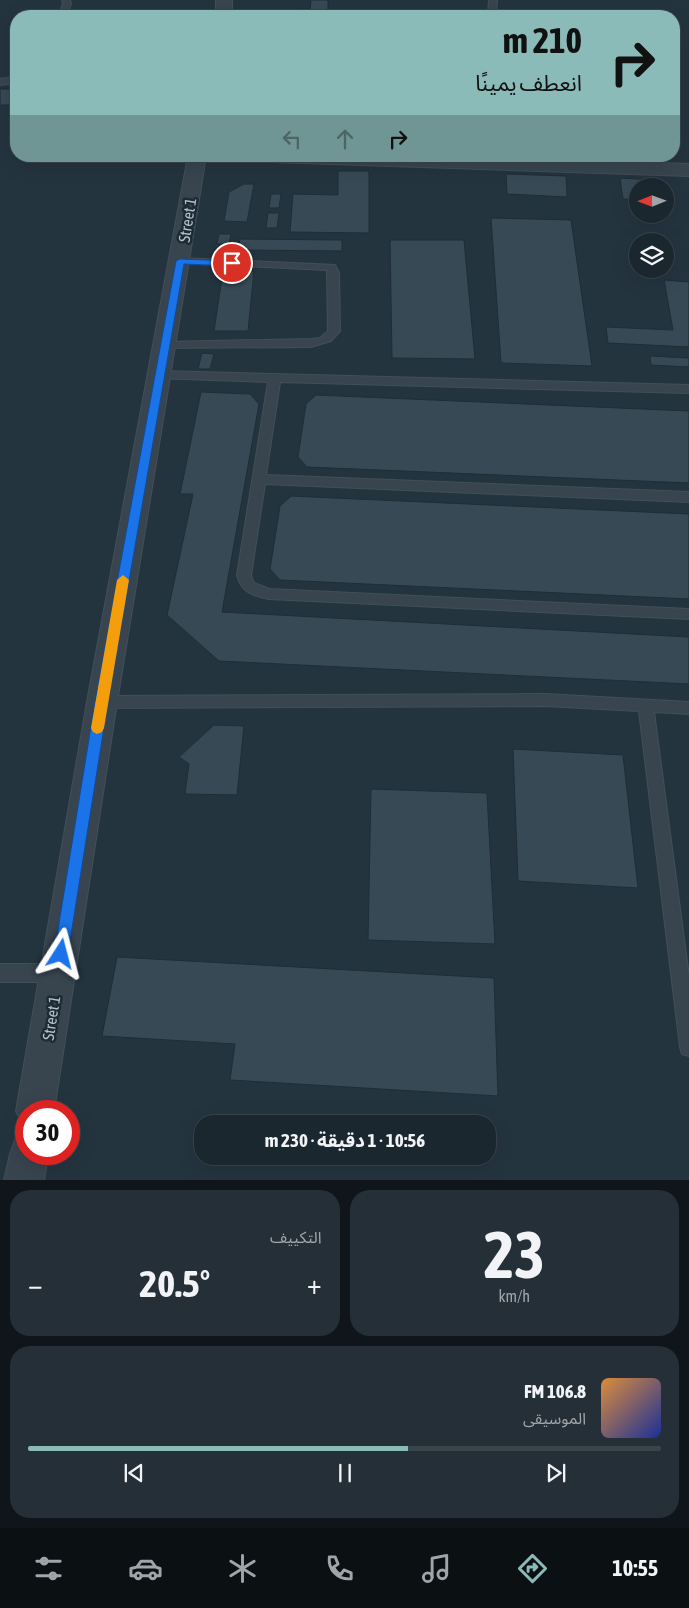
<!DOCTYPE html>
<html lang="ar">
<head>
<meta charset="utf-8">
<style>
	:root { --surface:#1b272f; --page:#242f37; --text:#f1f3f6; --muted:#a0a5aa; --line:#39444b; --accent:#8bbbb9 }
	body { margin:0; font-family:"Asap Condensed","Noto Sans Arabic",sans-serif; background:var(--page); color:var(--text); direction:rtl; height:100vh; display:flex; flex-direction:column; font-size:19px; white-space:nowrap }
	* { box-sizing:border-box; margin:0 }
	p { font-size:16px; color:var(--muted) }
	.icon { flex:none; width:28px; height:28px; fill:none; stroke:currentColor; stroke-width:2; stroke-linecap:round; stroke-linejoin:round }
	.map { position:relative; height:1180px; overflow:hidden; direction:ltr }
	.drawer { display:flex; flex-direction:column; gap:10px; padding:10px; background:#0f151a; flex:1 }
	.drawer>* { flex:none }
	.banner { position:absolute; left:10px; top:10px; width:670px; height:152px; border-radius:20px; box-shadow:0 5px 20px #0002,0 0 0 1px var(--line); direction:rtl; background:#8bbbb9; color:#111; overflow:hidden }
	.needle { width:32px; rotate:269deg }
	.fabs { position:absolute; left:629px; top:178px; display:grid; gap:10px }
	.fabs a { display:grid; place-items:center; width:45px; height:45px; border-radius:50%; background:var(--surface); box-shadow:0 5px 20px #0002,0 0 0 1px var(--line); font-size:25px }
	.speed { position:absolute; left:15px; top:1100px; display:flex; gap:10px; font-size:25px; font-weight:700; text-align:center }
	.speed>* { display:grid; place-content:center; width:65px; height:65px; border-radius:50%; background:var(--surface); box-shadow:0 5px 20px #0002,0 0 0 1px var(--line); line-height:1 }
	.speed .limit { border:8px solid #d22; background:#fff; color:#111 }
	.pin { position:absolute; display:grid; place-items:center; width:42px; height:42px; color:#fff; margin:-21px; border:2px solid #fff; border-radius:50%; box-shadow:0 1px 5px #0007 }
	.me { position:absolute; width:55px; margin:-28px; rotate:9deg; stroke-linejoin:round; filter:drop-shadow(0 0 4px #0008) }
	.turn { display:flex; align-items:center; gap:18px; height:105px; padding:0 15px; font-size:22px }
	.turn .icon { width:65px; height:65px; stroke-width:2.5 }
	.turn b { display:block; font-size:35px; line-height:42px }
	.lanes { display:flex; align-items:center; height:48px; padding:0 15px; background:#0003; justify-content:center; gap:25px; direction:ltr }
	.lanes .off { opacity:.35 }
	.big { font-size:38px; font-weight:700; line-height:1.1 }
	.drawer .tile { flex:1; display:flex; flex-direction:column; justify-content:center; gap:8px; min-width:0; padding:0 18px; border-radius:20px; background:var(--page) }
	.drawer .dial { align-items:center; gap:0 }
	.dial b { font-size:65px; line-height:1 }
	.song { display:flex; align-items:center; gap:15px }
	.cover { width:60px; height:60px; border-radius:8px; background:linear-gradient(135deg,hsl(30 70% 55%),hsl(230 70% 35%)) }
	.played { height:5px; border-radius:2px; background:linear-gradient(90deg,var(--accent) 60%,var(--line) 60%) }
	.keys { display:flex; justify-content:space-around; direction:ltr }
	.heat { display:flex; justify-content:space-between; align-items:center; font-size:28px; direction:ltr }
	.drawer .tiles { flex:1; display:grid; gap:10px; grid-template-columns:1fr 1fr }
	.tile:last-child { grid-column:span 2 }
	.trip { position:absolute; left:194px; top:1115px; width:302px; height:50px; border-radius:20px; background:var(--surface); box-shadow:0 5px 20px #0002,0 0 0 1px var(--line); font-weight:700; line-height:50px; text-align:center; direction:rtl }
	.menu { display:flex; height:80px; justify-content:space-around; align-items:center; background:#0b1013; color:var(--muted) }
	.menu .icon { width:35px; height:35px }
	.menu .selected { color:var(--accent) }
	.menu b { font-size:22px; color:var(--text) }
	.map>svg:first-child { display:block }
	.building { fill:#364955; stroke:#1f2d36 }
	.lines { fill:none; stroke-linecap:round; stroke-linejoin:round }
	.service-casing { stroke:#414f58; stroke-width:2 }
	.minor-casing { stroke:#414f58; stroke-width:2 }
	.service { fill:#38454f; fill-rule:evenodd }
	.minor { fill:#38454f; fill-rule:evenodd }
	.route { fill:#1a73e8; stroke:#114b97 }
	.slow { fill:#f59e0b }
	.labels { text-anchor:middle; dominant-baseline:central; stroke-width:5; stroke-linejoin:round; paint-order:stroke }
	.street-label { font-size:16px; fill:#b4c0ca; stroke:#1d2b34 }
</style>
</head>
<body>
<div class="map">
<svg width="689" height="1181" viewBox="0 0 689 1181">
	<rect width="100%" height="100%" fill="#24343f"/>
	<g class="building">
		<path d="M311,0H328V10H332V16H296L297,9H310Z"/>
		<rect x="0" y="89" width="16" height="16"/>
		<path d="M338,171H369V233L290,232L293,194L338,195Z"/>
		<path d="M506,174L566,176L567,197L507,194Z"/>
		<path d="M620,178L657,180L658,186H638V200L623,199Z"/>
		<path d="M244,184H254L247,222L224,221L229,192Z"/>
		<path d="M271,194H281L279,208H269Z"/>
		<path d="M268,213H279L277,228H266Z"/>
		<path d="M491,218L571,220L592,366L501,363Z"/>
		<path d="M219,234H231L229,244H217Z"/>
		<path d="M240,239L342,240V251L238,250Z"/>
		<path d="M390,240H464L475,359L392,358Z"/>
		<path d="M223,271H254L248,331H214Z"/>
		<path d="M664,280L689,282V347L608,343L606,327L673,330Z"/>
		<path d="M202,353L214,354L210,369H198Z"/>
		<path d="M650,356L689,358V367L651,365Z"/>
		<path d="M201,392L250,394L259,404L222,612L689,637V684L219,661L167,615L193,494H180Z"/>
		<path d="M316,395L689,411V483L307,467L298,457L306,404Z"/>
		<path d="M291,496L689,514V599L280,580L270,569L280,506Z"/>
		<path d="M214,725L244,726L237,795L185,794L189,764L179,757Z"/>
		<path d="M513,749L623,755L638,888L518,881Z"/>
		<path d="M371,789L487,793L495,944L368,940Z"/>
		<path d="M117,957L494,978L498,1096L230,1080L235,1044L102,1036Z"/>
	</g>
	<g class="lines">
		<defs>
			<g id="service">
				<path d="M62,0H70L71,4L66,16H58L63,4Z"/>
				<path d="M489,0H497L496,16H488Z"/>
				<path d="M16,77V83L0,85V79Z"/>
				<path d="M612,156H622V169H616Z"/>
				<path d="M180,258L335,265L339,273L340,331L331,341L311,347L160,348L158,346L164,342L311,339L320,338L328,331L327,270L176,263L175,261Z"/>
				<path d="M159,371L689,385V393L280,382L266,475L689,492V502L265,484L251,575L254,583L269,589L689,609V619L269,599C253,596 241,592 237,575L268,382L155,378L153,375L155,372Z"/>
				<path d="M545,694L689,702V714L654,712L689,977V1056L682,1054L680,1047L639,711L545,706L102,708L97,706L95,702L97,698L102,696Z"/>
				<path d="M0,964H57L63,967L66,973L63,979L57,982H0Z"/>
			</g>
			<g id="minor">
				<rect x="216" y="0" width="16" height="16"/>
				<path d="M188,156H206L117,702L54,1111H26V1126L22,1124L16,1111L87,702Z"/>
				<path d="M261,156H446L689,164V176L270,162L263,160Z"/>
				<path d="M26,1136V1154H48L44,1181H4L10,1154L15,1140Z"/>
			</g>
		</defs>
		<use href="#service" class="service-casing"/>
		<use href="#minor" class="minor-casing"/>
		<use href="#service" class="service"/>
		<use href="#minor" class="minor"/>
	</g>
	<path class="route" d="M180,259L232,261L237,263L232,266L184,264L108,702L68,954L66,959L61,961L56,959L54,954L95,702L176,261Z"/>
	<path class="slow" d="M123,575L129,580L104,728L102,732L97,734L93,732L91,728L117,580Z"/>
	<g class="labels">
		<g class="street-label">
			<text transform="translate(187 220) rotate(-81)">Street 1</text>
			<text transform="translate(51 1018) rotate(-81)">Street 1</text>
		</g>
	</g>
</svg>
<div class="fabs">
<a><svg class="needle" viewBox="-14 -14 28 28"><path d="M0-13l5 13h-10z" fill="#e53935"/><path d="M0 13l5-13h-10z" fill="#a0a5aa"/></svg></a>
<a><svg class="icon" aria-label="layers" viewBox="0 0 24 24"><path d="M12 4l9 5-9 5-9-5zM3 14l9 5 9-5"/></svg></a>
</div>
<div class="speed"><div class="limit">30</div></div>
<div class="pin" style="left:232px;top:263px;background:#d93025"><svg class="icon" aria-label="arrive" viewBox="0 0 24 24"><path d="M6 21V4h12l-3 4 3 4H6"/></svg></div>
<svg class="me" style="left:61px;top:954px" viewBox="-20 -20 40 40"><path d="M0-17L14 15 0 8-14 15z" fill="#1a73e8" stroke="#fff" stroke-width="4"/></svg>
<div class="trip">10:56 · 1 دقيقة · 230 m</div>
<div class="banner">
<div class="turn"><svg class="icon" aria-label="right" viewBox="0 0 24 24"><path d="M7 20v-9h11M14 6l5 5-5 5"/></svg><div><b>210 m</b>انعطف يمينًا</div></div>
<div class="lanes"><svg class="icon off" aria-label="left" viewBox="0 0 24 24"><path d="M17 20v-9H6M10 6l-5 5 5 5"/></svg><svg class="icon off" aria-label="ahead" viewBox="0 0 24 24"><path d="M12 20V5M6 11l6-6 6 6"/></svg><svg class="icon" aria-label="right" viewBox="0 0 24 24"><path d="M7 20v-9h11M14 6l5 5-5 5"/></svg></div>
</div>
</div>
<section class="drawer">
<div class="tiles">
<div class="tile dial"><b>23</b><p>km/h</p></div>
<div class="tile"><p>التكييف</p>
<div class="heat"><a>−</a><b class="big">20.5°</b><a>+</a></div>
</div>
<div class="tile">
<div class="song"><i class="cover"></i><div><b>106.8 FM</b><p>الموسيقى</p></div></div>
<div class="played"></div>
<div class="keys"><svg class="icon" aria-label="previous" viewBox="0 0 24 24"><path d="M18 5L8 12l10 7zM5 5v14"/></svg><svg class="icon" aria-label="pause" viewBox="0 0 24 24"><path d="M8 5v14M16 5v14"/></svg><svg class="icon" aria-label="next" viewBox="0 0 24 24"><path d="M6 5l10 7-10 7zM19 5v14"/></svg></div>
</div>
</div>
</section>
<nav class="menu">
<b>10:55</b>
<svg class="icon selected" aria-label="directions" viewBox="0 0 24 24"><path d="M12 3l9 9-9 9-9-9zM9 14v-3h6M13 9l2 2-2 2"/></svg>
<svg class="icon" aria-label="music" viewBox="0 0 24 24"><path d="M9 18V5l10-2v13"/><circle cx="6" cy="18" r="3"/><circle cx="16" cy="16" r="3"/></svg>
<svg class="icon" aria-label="phone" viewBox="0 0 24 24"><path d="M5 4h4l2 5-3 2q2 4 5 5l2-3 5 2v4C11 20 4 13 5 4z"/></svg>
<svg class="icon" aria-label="climate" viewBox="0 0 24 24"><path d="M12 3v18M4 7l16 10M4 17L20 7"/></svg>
<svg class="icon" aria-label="car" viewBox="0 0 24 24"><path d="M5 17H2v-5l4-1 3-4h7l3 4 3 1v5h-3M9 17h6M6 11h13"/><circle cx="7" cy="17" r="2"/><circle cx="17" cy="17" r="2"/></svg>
<svg class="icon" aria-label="filters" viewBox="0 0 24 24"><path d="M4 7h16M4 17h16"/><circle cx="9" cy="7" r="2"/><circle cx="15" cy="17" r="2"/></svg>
</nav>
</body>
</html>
